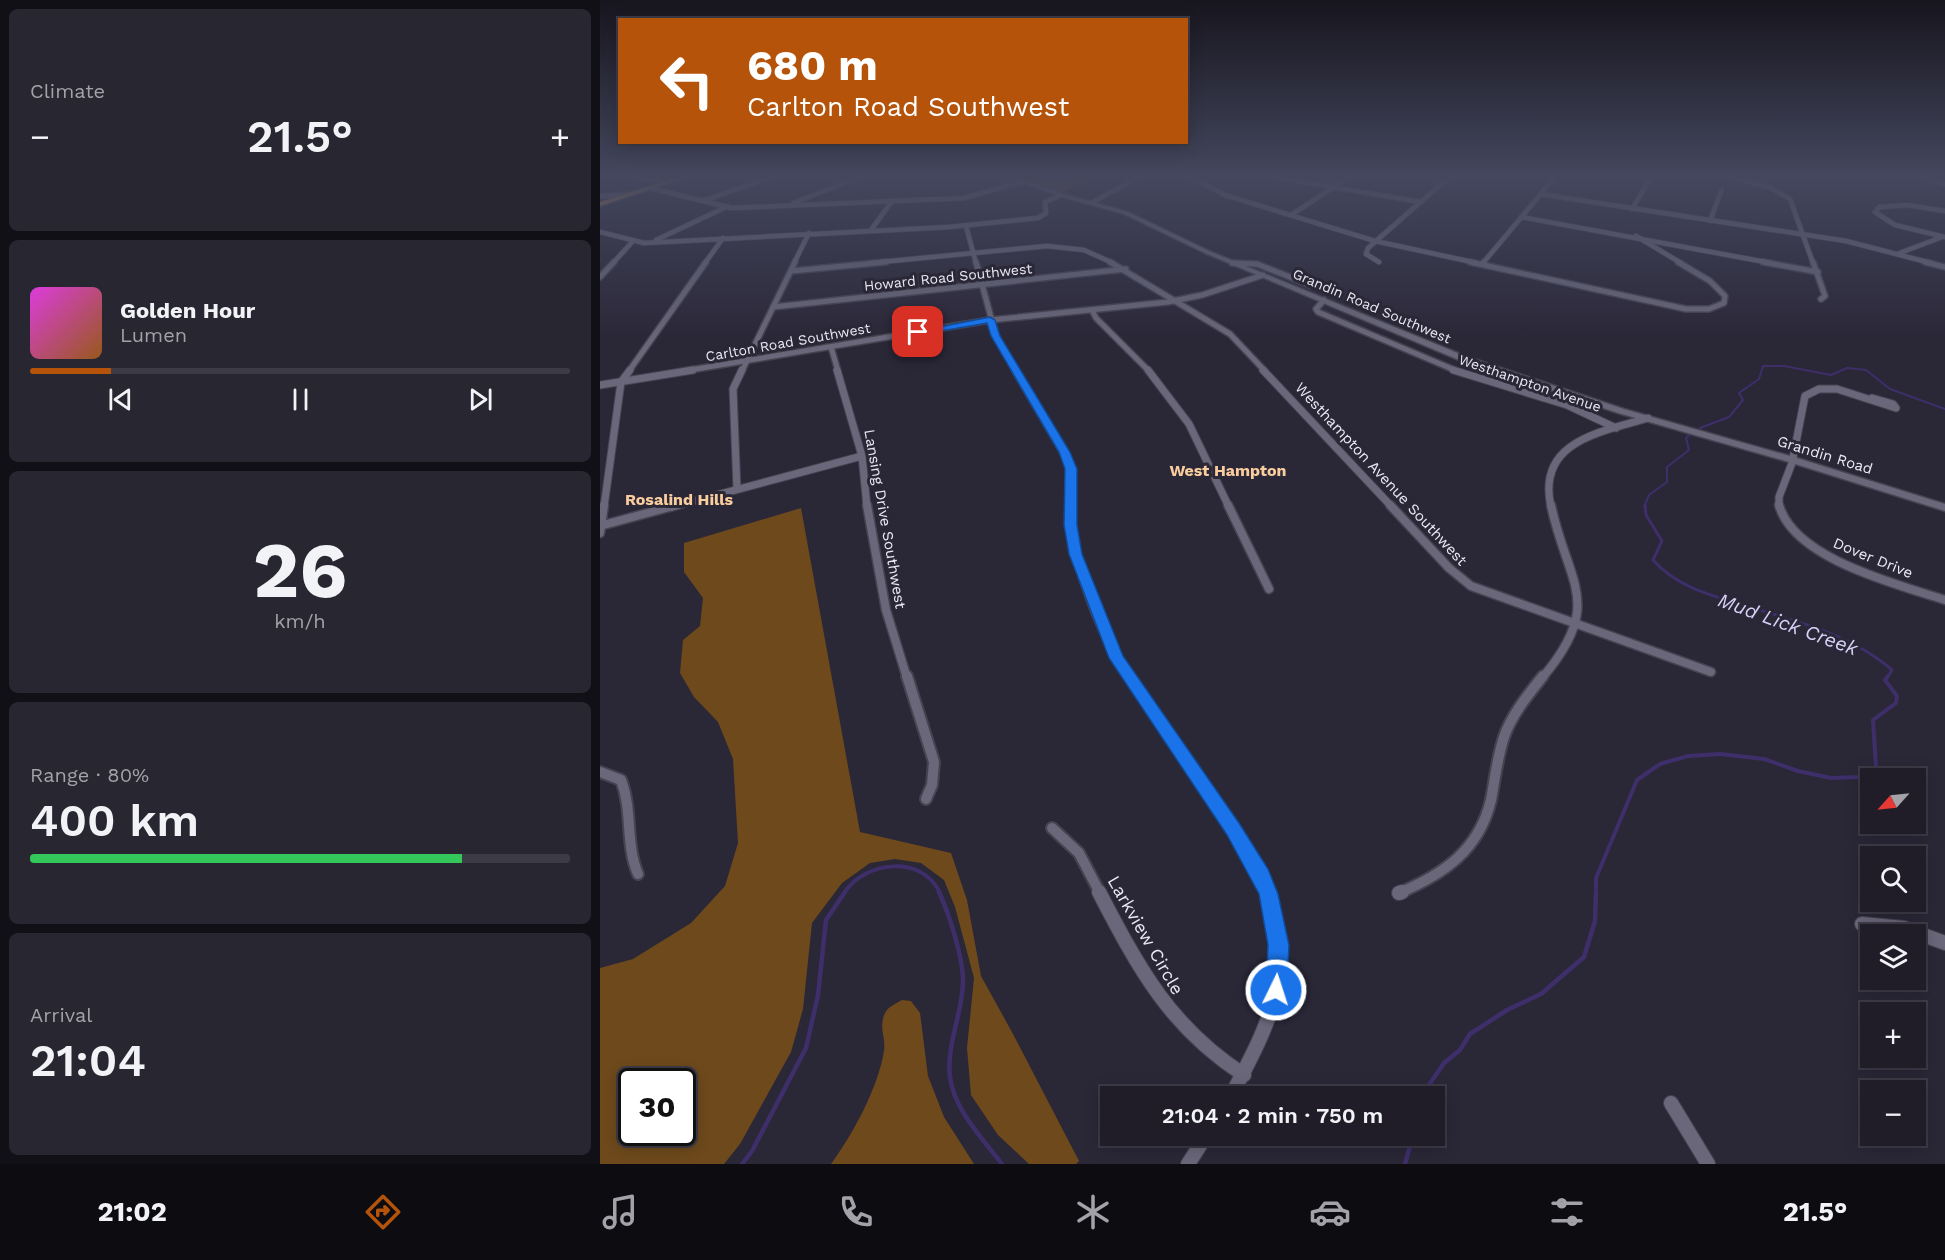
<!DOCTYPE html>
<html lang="en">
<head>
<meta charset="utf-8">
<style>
	:root { --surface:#201d29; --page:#282631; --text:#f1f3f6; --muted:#a2a2a8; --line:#3d3b46; --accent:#b45309 }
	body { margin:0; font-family:"Work Sans",sans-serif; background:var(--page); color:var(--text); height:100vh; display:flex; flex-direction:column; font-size:22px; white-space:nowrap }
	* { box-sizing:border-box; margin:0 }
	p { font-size:20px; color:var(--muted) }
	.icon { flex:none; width:33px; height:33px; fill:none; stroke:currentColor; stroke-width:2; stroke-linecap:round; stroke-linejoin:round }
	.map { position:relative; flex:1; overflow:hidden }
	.drawer { display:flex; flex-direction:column; gap:9px; padding:9px; background:#121017; width:600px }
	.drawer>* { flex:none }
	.guide { position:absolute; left:18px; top:18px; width:570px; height:126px; border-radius:0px; box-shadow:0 3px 15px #0003,0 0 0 2px var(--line); background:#b45309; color:#fff; overflow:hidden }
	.needle { width:39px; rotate:243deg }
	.controls { position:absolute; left:1260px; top:768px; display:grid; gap:12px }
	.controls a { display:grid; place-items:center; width:66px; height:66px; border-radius:0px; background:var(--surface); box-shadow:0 3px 15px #0003,0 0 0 2px var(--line); font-size:30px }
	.speed { position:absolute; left:18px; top:1068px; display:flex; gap:12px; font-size:30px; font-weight:700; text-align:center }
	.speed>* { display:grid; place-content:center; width:78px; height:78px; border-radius:50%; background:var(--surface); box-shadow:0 3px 15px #0003,0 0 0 2px var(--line); line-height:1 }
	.speed .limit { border:3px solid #111; border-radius:9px; background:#fff; color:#111 }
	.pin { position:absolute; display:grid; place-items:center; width:51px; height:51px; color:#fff; margin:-26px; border-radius:12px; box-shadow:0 3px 9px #0006 }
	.me { position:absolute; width:66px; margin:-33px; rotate:4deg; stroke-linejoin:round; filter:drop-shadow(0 0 4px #0008) }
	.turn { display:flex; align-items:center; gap:21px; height:126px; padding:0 30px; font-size:27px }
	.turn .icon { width:78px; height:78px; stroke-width:2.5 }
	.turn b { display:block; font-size:42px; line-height:51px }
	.big { font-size:45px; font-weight:600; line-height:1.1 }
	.drawer .card { flex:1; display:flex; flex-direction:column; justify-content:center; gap:9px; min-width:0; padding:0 21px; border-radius:9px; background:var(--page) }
	.drawer .dial { align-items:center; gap:0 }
	.dial b { font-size:78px; line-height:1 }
	.song { display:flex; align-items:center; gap:18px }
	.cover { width:72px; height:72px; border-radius:9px; background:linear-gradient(135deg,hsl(300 70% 55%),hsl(30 70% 35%)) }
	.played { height:6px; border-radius:3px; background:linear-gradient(90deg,var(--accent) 15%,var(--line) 15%) }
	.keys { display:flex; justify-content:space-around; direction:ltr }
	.heat { display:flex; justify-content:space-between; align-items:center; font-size:33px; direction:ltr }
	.charge { height:9px; border-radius:4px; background:linear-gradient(90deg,#34c759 80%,var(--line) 0) }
	.trip { position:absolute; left:500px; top:1086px; width:345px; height:60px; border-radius:0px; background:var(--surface); box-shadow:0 3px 15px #0003,0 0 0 2px var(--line); font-weight:600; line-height:60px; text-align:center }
	.menu { display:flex; height:96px; justify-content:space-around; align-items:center; background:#0d0c10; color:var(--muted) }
	.menu .icon { width:42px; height:42px }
	.menu .on { color:var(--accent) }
	.menu b { font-size:27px; color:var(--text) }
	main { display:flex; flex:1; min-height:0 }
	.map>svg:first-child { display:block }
	.green { fill:#6e491c; fill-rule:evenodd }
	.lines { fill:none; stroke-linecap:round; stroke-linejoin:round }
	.stream-far3 { stroke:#3e2f6b; stroke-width:2 }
	.stream-far2 { stroke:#3e2f6b; stroke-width:3 }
	.stream-far1 { stroke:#3e2f6b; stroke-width:4 }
	.stream { stroke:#3e2f6b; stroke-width:4.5 }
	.street-far5-casing { stroke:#464351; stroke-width:6 }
	.street-far4-casing { stroke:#464351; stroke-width:8 }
	.street-far3-casing { stroke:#464351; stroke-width:9 }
	.street-far2-casing { stroke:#464351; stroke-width:11 }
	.street-far1-casing { stroke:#464351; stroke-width:14 }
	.street-casing { stroke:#464351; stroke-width:16 }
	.secondary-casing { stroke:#464351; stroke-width:3 }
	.primary-casing { stroke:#464351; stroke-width:3 }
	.street-far5 { stroke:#696779; stroke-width:4.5 }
	.street-far4 { stroke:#696779; stroke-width:5 }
	.street-far3 { stroke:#696779; stroke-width:7 }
	.street-far2 { stroke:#696779; stroke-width:8 }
	.street-far1 { stroke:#696779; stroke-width:10 }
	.street { stroke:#696779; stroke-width:14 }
	.secondary { fill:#696779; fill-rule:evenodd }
	.primary { fill:#b78957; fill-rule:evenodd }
	.route { fill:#1a73e8; stroke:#114b97; stroke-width:1.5 }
	.labels { text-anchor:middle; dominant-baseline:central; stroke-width:6; stroke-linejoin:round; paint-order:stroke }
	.far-street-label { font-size:14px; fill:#eae9f3; stroke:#2a2737 }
	.street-label { font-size:15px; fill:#eae9f3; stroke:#2a2737 }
	.neighbourhood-label { font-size:16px; font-weight:bold; fill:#f9cd9d; stroke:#2a2737 }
	.near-street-label { font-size:18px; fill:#eae9f3; stroke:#2a2737 }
	.near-water-label { font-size:20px; font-style:italic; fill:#d7d1f7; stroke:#2a2737 }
</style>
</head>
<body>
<main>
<section class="drawer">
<div class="card"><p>Climate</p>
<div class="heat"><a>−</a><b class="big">21.5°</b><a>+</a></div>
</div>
<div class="card">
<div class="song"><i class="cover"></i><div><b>Golden Hour</b><p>Lumen</p></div></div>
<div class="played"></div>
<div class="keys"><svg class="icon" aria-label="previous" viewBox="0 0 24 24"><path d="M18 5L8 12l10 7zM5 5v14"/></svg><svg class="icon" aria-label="pause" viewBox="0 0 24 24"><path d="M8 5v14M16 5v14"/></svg><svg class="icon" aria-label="next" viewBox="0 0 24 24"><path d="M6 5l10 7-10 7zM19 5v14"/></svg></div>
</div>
<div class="card dial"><b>26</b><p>km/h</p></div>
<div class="card"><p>Range · 80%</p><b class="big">400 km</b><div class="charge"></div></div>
<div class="card"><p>Arrival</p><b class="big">21:04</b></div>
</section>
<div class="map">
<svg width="1345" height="1164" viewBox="0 0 1345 1164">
	<rect width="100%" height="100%" fill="#2a2737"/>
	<g class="green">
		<path d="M416,177H494L461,193Z"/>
		<path d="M201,508L260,832L351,853L367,900L381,976L413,1034L479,1161L476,1164H429L398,1135L371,1095L367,1048L374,978L355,907L344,880L321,863L295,859L270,863L242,883L212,923L203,1009L191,1052L140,1144L124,1164H0V968L33,959L91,923L125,886L138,843L133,759L118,722L94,697L80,673L83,640L100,626L103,598L84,572V543ZM32,1082H82V1132H32Z"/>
		<path d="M302,1000L311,1001L320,1013L328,1076L344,1117L374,1164H231C253,1134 278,1088 284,1051C286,1040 280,1030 283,1019C285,1008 293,1005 302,1000Z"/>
	</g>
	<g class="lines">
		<g class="stream-far3">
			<path d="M1100,428L1129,417L1143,400L1139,393L1159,379L1163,366H1184L1231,375L1247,368L1266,370L1290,389L1345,409"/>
			<path d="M1044,507L1049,495L1067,482V467L1089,450L1086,438L1090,434"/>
		</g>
		<path class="stream-far2" d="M1045,505L1046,515L1062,541L1053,560C1078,588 1111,595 1146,606C1196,621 1252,635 1292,670L1287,678"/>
		<g class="stream-far1">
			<path d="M244,893C265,861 322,854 340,893"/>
			<path d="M996,893V878L1037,780L1060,764L1088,756L1120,754L1164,759L1198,771L1231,778L1261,777L1276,767L1273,720L1296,703L1297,696L1285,680L1288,676"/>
		</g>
		<g class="stream">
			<path d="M339,892C349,914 363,957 363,981C363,1012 346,1045 350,1077C354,1110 383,1139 402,1164"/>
			<path d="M826,1096L829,1085L844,1063L860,1050L870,1034L907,1010L941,994L984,957L995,921L996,892"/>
			<path d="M142,1164L152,1151L206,1048L218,995L226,920L245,892"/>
			<path d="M805,1164L813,1136"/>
		</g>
		<defs>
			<g id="street-far5">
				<path d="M36,177L67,182"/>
				<path d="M591,177L625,195L775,241L877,263"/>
				<path d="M673,177L821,202"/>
				<path d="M1128,177L1169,187L1190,199L1213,263"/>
				<path d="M1321,177L1345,184"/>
				<path d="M50,188L132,208L364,198L424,181"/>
				<path d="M940,194L1246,241L1331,263"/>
				<path d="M0,196L30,194"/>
				<path d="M102,201L172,177"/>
				<path d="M193,203L260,177"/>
				<path d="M491,203L539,177"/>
				<path d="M1032,209L1050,179"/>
				<path d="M1345,211L1307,205L1279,207L1275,212L1295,225L1345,237"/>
				<path d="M691,215L749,177"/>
				<path d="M921,217L1171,263"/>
				<path d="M1110,221L1122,189"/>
				<path d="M366,226L376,263"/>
				<path d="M271,230L292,201"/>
				<path d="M0,232L44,243L349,227L438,218L446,213L445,202L461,195"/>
				<path d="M1036,236L1081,263"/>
				<path d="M56,240L126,207"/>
				<path d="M1297,254L1342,237"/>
				<path d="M779,262L766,254L768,248L849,177"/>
				<path d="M13,263L33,241"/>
				<path d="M105,263L123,238"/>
				<path d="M194,263L209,233"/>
				<path d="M270,263L447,246L484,250L513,263"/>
				<path d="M632,263H638"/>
				<path d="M883,263L955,177"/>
			</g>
			<g id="street-far4">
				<path d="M376,262L396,336L416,371"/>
				<path d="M510,262L630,334L665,371"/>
				<path d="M870,262L1086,309H1109L1124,303L1125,296L1110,281L1078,262"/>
				<path d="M1163,262L1218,272"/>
				<path d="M1213,262L1225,296L1221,299"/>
				<path d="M1325,262L1345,267"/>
				<path d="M632,263L657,264L710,285"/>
				<path d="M882,264L884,262"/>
				<path d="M191,271L286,262"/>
				<path d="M0,277L14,262"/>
				<path d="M724,300L716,309L718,312L857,371"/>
				<path d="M173,307L526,269"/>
				<path d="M492,310L496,318L549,371"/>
				<path d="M231,347L238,371"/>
				<path d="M29,371L106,262"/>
				<path d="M84,371L390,320L568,302L602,295L663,275"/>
				<path d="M142,371L195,262"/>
			</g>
			<g id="street-far3">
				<path d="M237,370L262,456L267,507"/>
				<path d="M415,370L469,462L470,507"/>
				<path d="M548,370L589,424L629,507"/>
				<path d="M663,370L792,507"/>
				<path d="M853,370L967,405L1016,428"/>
				<path d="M0,385L93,370"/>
				<path d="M137,489L133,389L142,370"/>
				<path d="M4,507L21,382L30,370"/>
				<path d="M72,507L262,456"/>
				<path d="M951,507C936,441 1001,432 1048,418"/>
				<path d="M1179,507V497L1192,463L1205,396L1219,389H1237L1296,408L1293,404L1272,398"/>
			</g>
			<g id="street-far2">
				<path d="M267,505L286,610L307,678"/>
				<path d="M470,505C470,555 501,637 530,678"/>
				<path d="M628,505L669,589"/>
				<path d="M790,505L849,568L871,586L1111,672"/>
				<path d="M1179,505C1194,559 1297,584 1345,600"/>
				<path d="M0,526L77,505"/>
				<path d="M0,533L4,505"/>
				<path d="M942,678C1006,603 967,583 951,505"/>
			</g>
			<g id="street-far1">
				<path d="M307,676L334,762L332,785L326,799"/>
				<path d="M529,676L633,829L669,893"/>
				<path d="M0,772L21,780C33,811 25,844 38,874"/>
				<path d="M452,828L479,853L500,893"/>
				<path d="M799,893C844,874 879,850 891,800C895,779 897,758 904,737C912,714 928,695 943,676"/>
			</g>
			<g id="street">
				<path d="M499,892C539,969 570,1027 644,1075"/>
				<path d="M799,893L802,892"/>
				<path d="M1262,924L1304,928L1345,943"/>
				<path d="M631,1096C670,1022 695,977 668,892"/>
				<path d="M1071,1103L1108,1164"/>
				<path d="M588,1164L606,1136"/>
			</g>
			<path id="secondary" d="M409,177H417L463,194L528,212L609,251L865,356L1024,409L1197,458L1345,504V511L1189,462L1018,413L859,360L605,253L524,214L459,196Z"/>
			<path id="primary" d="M79,177H87L0,206V202Z"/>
		</defs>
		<use href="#street-far5" class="street-far5-casing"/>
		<use href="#street-far4" class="street-far4-casing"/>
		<use href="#street-far3" class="street-far3-casing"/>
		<use href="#street-far2" class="street-far2-casing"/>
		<use href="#street-far1" class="street-far1-casing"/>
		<use href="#street" class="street-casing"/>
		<use href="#secondary" class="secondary-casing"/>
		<use href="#primary" class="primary-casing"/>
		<use href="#street-far5" class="street-far5"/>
		<use href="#street-far4" class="street-far4"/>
		<use href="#street-far3" class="street-far3"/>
		<use href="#street-far2" class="street-far2"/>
		<use href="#street-far1" class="street-far1"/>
		<use href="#street" class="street"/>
		<use href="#secondary" class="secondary"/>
		<use href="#primary" class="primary"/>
	</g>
	<linearGradient id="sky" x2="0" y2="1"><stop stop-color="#17151e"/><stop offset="0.52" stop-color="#44475e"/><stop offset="1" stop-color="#44475e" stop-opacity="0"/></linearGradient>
	<rect width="1345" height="340" fill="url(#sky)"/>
	<path class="route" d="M390,317L395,320L400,336L470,452L477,469V525L482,554L523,656L639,823L668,869L678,894L689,945L687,990L684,998L676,1001L669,998L666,990L668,945L659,894L627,835L509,658L469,554L464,525L465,469L459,452L391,336L387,323L318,335L314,332Z"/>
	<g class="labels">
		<g class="far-street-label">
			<text transform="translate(348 277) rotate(-6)">Howard Road Southwest</text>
			<text transform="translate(772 306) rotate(23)">Grandin Road Southwest</text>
			<text transform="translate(188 342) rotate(-10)">Carlton Road Southwest</text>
			<text transform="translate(930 383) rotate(19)">Westhampton Avenue</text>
		</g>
		<g class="street-label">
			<text transform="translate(1225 455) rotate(17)">Grandin Road</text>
			<text transform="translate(781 474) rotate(47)">Westhampton Avenue Southwest</text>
			<text transform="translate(285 519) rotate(80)">Lansing Drive Southwest</text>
			<text transform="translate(1273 558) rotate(22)">Dover Drive</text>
		</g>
		<g class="neighbourhood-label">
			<text x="628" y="470">West Hampton</text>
			<text x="79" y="499">Rosalind Hills</text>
		</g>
		<g class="near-street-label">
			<text transform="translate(546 935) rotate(60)">Larkview Circle</text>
		</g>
		<g class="near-water-label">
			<text transform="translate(1188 624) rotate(20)">Mud Lick Creek</text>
		</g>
	</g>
</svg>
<div class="controls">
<a><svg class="needle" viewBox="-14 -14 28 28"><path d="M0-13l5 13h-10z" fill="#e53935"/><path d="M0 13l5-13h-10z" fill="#a2a2a8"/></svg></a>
<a><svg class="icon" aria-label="search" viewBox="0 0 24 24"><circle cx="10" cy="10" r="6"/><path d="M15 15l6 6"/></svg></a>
<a><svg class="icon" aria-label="layers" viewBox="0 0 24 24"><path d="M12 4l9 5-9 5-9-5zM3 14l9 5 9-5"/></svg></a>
<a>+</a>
<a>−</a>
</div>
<div class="speed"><div class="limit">30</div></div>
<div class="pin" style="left:318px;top:332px;background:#d93025"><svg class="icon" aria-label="arrive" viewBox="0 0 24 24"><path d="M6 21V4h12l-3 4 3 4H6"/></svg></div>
<svg class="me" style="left:676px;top:990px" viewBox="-20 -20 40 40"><circle r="17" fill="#1a73e8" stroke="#fff" stroke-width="3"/><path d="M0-11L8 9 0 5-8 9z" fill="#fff"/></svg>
<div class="trip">21:04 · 2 min · 750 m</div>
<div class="guide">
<div class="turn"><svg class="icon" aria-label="left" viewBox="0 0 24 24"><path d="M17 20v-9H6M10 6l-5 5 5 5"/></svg><div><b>680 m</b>Carlton Road Southwest</div></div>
</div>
</div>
</main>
<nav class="menu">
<b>21:02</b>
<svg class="icon on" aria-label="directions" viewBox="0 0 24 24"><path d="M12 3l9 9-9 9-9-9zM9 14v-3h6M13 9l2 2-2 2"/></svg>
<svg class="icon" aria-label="music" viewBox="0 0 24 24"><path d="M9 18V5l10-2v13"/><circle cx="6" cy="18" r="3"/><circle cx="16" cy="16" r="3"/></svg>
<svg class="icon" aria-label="phone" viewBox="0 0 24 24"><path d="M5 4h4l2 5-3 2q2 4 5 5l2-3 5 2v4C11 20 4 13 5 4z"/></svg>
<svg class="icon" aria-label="climate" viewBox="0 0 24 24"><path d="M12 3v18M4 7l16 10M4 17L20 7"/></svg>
<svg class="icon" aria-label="car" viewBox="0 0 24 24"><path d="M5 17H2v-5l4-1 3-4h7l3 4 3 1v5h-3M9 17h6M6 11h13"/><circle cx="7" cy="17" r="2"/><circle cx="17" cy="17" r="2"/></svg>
<svg class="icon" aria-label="filters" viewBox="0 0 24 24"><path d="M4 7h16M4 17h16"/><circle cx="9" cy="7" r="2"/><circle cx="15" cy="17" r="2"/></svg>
<b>21.5°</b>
</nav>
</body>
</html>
